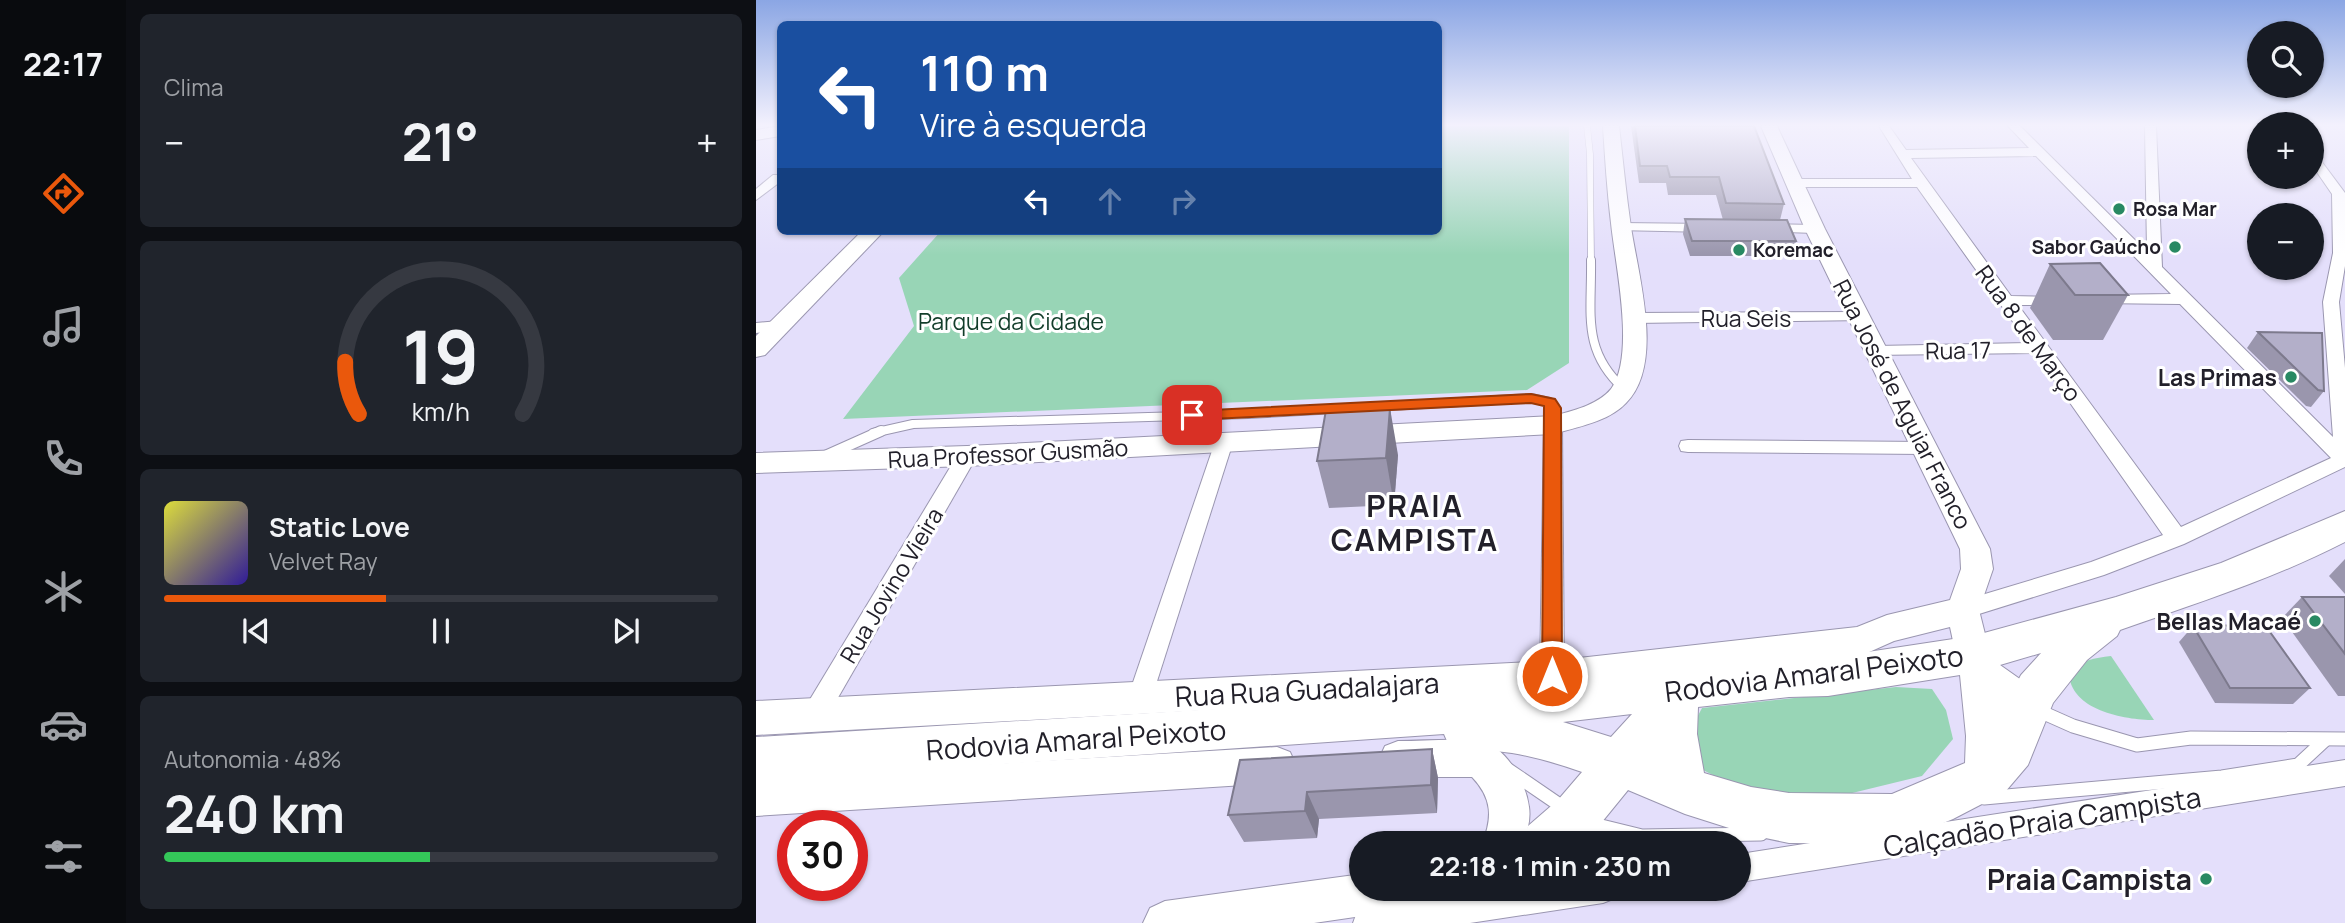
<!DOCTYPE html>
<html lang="pt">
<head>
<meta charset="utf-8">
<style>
	:root { --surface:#171b24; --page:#20242c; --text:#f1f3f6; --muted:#9ea1a6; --line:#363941; --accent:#ea580c }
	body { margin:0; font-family:Manrope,sans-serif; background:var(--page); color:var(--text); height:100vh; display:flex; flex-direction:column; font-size:26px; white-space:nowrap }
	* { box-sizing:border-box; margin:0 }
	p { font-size:23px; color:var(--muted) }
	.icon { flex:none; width:38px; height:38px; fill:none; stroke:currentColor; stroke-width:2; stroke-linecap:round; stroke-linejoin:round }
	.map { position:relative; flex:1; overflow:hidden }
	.details { display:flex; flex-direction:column; gap:14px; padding:14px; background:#0d0f14; width:630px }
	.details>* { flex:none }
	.hud { position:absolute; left:21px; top:21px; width:665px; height:214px; border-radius:10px; box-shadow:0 2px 5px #0004; background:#1a4fa0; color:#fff; overflow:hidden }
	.buttons { position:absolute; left:1491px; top:21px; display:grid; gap:14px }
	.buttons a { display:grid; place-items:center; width:77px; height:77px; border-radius:50%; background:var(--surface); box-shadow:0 2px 5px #0004; font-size:35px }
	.speed { position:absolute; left:21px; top:810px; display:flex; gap:14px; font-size:35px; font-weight:700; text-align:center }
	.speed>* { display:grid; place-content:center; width:91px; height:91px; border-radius:50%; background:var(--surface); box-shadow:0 2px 5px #0004; line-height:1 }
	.speed .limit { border:10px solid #d22; background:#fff; color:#111 }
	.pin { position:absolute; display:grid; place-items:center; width:60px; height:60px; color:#fff; margin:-30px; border-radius:14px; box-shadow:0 4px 10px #0006 }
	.me { position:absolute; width:77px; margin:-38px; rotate:0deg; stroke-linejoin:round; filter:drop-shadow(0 0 5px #0008) }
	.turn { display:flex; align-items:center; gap:24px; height:147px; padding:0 28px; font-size:32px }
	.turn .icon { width:91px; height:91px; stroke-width:2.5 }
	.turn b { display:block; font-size:49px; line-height:60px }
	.lanes { display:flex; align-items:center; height:66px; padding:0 28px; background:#0003; justify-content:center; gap:35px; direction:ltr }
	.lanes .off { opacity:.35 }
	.big { font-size:52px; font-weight:700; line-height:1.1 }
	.details .tile { flex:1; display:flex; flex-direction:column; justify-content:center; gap:10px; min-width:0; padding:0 24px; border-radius:10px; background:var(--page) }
	.details .dial { align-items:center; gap:0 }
	.dial svg { height:182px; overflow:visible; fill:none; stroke:var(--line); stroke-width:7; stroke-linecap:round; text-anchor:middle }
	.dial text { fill:var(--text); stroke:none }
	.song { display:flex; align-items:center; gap:21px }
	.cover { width:84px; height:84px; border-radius:10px; background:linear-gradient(135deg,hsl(60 70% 55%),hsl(250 70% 35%)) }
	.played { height:7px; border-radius:4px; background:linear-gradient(90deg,var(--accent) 40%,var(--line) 40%) }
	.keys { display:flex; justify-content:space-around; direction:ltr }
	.heat { display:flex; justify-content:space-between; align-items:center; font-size:38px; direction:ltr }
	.charge { height:10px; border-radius:5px; background:linear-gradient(90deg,#34c759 48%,var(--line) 0) }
	.trip { position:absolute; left:593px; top:831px; width:402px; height:70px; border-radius:35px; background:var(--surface); box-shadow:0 2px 5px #0004; font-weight:700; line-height:70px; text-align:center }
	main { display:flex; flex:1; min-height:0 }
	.tabs { display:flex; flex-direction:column; width:126px; justify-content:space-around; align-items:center; background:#090b0e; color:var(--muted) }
	.tabs .icon { width:49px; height:49px }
	.tabs .current { color:var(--accent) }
	.tabs b { font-size:32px; color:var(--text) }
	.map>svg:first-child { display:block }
	.green { fill:#98d5b6 }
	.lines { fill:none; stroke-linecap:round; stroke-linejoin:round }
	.lane-far3-casing { stroke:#9a96b0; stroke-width:7 }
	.lane-far2-casing { stroke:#9a96b0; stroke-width:10 }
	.lane-far1-casing { stroke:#9a96b0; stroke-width:12 }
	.lane-casing { stroke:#9a96b0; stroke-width:15 }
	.street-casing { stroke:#9a96b0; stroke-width:2 }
	.secondary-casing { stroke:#9a96b0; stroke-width:2 }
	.highway-casing { stroke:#9a96b0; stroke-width:2 }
	.lane-far3 { stroke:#fff; stroke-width:6 }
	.lane-far2 { stroke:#fff; stroke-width:8 }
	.lane-far1 { stroke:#fff; stroke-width:10 }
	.lane { stroke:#fff; stroke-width:13 }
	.street { fill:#fff; fill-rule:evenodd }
	.secondary { fill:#fff; fill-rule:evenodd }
	.highway { fill:#fff; fill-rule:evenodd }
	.wall { fill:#9a96ad }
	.shaded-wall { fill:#7d7a8d }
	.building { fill:#b3afc9; stroke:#7d7a8d; stroke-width:2 }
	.route { fill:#ea580c; stroke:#983908; stroke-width:2 }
	.poi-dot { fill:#288962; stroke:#fff; stroke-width:2.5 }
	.labels { text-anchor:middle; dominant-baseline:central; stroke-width:6; stroke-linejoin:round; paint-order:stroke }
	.far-poi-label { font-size:19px; font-weight:bold; fill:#22202a; stroke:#fff; text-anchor:start }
	.street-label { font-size:23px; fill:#22202a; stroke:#fff }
	.park-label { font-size:23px; fill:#123d2a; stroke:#fff }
	.poi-label { font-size:23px; font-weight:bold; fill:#22202a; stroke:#fff; text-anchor:end }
	.near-street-label { font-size:28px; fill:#22202a; stroke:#fff }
	.near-poi-label { font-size:28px; font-weight:bold; fill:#22202a; stroke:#fff; text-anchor:end }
	.district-label { font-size:30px; font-weight:bold; letter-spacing:2px; fill:#22202a; stroke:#fff }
</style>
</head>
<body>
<main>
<nav class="tabs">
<b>22:17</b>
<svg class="icon current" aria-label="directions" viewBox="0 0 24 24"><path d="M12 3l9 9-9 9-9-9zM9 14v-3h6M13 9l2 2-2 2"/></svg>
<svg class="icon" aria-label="music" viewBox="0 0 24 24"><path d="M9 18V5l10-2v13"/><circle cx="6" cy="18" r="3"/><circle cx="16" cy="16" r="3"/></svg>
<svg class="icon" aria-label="phone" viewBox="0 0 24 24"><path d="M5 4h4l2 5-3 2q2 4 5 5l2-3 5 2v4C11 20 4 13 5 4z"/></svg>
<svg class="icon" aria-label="climate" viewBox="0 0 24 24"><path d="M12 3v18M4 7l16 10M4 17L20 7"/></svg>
<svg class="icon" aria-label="car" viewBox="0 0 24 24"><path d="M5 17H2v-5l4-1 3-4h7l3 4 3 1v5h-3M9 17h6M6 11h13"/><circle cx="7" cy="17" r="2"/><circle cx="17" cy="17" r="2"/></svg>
<svg class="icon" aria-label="filters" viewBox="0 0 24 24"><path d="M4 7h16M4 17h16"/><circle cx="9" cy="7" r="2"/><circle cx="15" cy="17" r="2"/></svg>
</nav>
<section class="details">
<div class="tile"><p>Clima</p>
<div class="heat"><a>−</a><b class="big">21°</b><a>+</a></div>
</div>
<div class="tile dial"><svg viewBox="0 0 100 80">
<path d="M14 69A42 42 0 1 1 86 69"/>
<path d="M14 69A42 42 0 0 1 8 46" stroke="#ea580c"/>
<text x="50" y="56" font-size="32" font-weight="700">19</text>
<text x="50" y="72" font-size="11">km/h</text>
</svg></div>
<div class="tile">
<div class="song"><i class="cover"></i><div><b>Static Love</b><p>Velvet Ray</p></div></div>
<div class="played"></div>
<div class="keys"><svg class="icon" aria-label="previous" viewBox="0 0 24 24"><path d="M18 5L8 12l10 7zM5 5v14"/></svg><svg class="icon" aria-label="pause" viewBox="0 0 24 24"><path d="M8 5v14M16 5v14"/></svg><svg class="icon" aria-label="next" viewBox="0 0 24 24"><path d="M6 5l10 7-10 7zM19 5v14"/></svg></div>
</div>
<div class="tile"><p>Autonomia · 48%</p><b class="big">240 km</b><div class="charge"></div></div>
</section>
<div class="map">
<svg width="1589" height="923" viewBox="0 0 1589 923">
	<rect width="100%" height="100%" fill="#e4dffb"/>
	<g class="green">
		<path d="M683,126H813V363L771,390L87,419L158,326L143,278L185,231H682Z"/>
		<path d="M1355,656L1398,720C1368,720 1313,710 1313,672C1326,660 1338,658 1355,656Z"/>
		<path d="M1140,687L1176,689L1190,710L1197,739L1166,776L1088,795L1004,799L947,770L934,731L946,708Z"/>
	</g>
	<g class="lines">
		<defs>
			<path id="lane-far3" d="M831,126L834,154L835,262"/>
			<g id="lane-far2">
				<path d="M835,260C836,313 825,350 868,389"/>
				<path d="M117,433L157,424L492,414L775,398L793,402L798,408L797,425"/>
			</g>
			<path id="lane-far1" d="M69,456L125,431"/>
			<g id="lane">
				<path d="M1281,710L1317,726L1381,745L1435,738L1589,739"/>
				<path d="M751,769L808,808"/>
				<path d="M1228,798L1466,777L1542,765L1569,740"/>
				<path d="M833,823L886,836L1005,834"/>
			</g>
			<g id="street">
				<path d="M1123,126H1133L1150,150L1273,148L1252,126H1264L1391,252L1389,126H1400L1406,267L1577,437L1567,302L1577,253L1576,194L1556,165V153L1560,154L1589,193V266L1583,302L1589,368V467L1428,544L1348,575L1207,619L1199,617L1196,610L1199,603L1335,562L1407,535L1279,353L1115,355L1113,351L1121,346L1272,343L1161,187H1040L1034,183L1040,179H1156ZM1280,156L1415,294L1345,295L1337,300L1339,303L1424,304L1575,458L1425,527L1262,305H1304L1312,300L1310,297L1255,296L1155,158Z"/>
				<path d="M17,175H24V182L0,200V189Z"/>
				<path d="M865,223L953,224L960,228L953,232L860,230V224Z"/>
				<path d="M1008,224L1059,225L1066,229L1059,233L1003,231L1001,228Z"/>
				<path d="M1103,312L1111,317L1109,320L878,323L870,318L878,313Z"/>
				<path d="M23,321L31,326L29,329L0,333V323Z"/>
				<path d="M797,419L804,421L806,425L808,676L805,683L796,687L787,683L784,676L788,425L790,421Z"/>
				<path d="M468,436L475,437L477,442L396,697L393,705L384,708L375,705L372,697L459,442L461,437Z"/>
				<path d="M932,440L1169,442L1176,443L1178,448L1176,453L1169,454L932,452L925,451L923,446L925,441Z"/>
				<path d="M211,449L218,451L221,456L68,722L59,725L50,722L47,714L50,706L204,451Z"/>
				<path d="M1589,760V786L984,882V854Z"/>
				<path d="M746,889H861L857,899L847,903L714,923H597L601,912L612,908Z"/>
			</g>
			<g id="secondary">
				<path d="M24,126V136L0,140V130Z"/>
				<path d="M847,126H863C867,160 870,194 875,227C882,275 909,364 870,403C852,422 821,427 797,434L211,466L0,473V453L211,446L797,416C816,411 842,405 855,389C880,355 859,264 855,223C851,191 849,158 847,126Z"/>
				<path d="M1005,126H1021L1069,229L1234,549L1237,569L1223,610L1234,654L1237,660L1285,694L1290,705L1285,716L1272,721C1256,715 1221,694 1212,680C1201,665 1198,645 1194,627L1138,641L1084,665L1071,659L796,691L0,735V701L796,661L1101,627L1131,615L1194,600L1205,569L1204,549L1049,229Z"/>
				<path d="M106,231H128L9,355L0,357V336Z"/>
				<path d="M642,741C668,741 697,738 723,741C750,745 770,783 773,807C775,820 771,832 767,844H726C737,817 736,798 716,777H642L629,772L623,759L629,746Z"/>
				<path d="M521,747L534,752L540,765L534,778L521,783L0,816V778Z"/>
				<path d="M606,874V889H668L662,904L647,910L558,923H387L394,908L409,901Z"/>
			</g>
			<path id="highway" d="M1589,511V542C1517,579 1441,603 1364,630L1361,636L1331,660L1297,703L1272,765L1249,792L1197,819L1136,844L1033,843L995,835L929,814L872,790L828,844H765L772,826L802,800L826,772C803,764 780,757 756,753C734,750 712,749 691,741L688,734L0,781V737L640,698L1033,659L1072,658L1217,636L1360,597L1465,563ZM1285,653L1265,675L1251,701L1244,665ZM1204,675L1210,736L1209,763L1136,794L1033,793L995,787L948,773L941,734L942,707L1033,697L1072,696ZM876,714L855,737L807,722Z"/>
		</defs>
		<use href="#lane-far3" class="lane-far3-casing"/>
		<use href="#lane-far2" class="lane-far2-casing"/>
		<use href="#lane-far1" class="lane-far1-casing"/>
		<use href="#lane" class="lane-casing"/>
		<use href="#street" class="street-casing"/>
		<use href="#secondary" class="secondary-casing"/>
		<use href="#highway" class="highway-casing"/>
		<use href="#lane-far3" class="lane-far3"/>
		<use href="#lane-far2" class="lane-far2"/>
		<use href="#lane-far1" class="lane-far1"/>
		<use href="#lane" class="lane"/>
		<use href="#street" class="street"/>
		<use href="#secondary" class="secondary"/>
		<use href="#highway" class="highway"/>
	</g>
	<g class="wall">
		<path d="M875,126H998L1028,204L1024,220L1040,241L1037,256H934L927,234L929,219L967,220L960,195H912L910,183H883Z"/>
		<path d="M1294,264L1372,295L1347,340H1297L1274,308Z"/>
		<path d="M1502,332L1568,391L1555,407L1550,406L1491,348Z"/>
		<path d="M642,455L638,505L573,508L561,461Z"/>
		<path d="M1589,559V594L1573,576Z"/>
		<path d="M1546,597H1589V696H1582L1526,618Z"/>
		<path d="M1437,626L1554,688L1537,704L1459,703L1423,642Z"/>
		<path d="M676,749L682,778L681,813L563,819L561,838L488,842L472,815Z"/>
	</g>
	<g class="shaded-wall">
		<path d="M634,408L642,455L638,505L630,458Z"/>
		<path d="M676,749L682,778L681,813L675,785Z"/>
		<path d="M551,792L563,819L561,838L549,811Z"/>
	</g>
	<g class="building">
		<path d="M879,126H998L1028,204L970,203L963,177H914L911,166H884Z"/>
		<path d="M929,219L1031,220L1040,241H936Z"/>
		<path d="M1344,263L1372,295H1319L1294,264Z"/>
		<path d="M1502,332L1566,333L1568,391L1562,390Z"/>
		<path d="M634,408L630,458L561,461L570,410Z"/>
		<path d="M1546,597H1589V654Z"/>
		<path d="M1509,625L1554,688H1474L1437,626Z"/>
		<path d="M676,749L675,785L551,792L549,811L472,815L484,760Z"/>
	</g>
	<linearGradient id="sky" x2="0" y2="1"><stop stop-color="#8ba6e4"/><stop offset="0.49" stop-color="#f3f1fd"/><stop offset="1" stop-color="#f3f1fd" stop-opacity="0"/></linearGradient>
	<rect width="1589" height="255" fill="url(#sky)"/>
	<path class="route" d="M775,394L799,399L805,408L806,676L803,683L796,685L789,683L786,676L788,406L775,403L436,420L428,415L436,411Z"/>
	<g class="poi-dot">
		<circle cx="1363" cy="209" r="7"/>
		<circle cx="1419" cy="247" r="7"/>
		<circle cx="983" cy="250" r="7"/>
		<circle cx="1535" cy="377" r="7"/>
		<circle cx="1559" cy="621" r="7"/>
		<circle cx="1450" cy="879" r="7"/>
	</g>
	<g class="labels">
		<g class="far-poi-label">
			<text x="1377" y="209">Rosa Mar</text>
			<text x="1405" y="247" text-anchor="end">Sabor Gaúcho</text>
			<text x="997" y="250">Koremac</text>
		</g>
		<g class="street-label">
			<text x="990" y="318">Rua Seis</text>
			<text transform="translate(1273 333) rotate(54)">Rua 8 de Março</text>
			<text transform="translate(1202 350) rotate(-1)">Rua 17</text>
			<text transform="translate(1147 404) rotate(63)">Rua José de Aguiar Franco</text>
			<text transform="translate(252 453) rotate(-3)">Rua Professor Gusmão</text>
			<text transform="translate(135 585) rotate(-59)">Rua Jovino Vieira</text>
		</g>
		<g class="park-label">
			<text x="255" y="321">Parque da Cidade</text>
		</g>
		<g class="poi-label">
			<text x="1521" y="377">Las Primas</text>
			<text x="1545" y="621">Bellas Macaé</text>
		</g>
		<g class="near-street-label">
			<text transform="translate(1058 673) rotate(-7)">Rodovia Amaral Peixoto</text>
			<text transform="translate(551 689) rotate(-3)">Rua Rua Guadalajara</text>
			<text transform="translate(320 739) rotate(-4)">Rodovia Amaral Peixoto</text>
			<text transform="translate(1286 821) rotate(-9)">Calçadão Praia Campista</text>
		</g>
		<g class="near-poi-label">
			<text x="1436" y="879">Praia Campista</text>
		</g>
		<g class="district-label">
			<text x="659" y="505">PRAIA<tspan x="659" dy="34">CAMPISTA</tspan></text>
		</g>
	</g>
</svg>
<div class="buttons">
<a><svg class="icon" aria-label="search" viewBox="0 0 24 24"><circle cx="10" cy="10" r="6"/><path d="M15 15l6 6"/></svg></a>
<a>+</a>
<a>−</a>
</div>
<div class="speed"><div class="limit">30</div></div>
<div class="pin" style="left:436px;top:415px;background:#d93025"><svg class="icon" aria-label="arrive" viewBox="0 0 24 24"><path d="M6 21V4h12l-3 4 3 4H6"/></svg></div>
<svg class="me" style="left:796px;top:676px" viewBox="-20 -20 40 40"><circle r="17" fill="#ea580c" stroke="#fff" stroke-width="3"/><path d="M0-11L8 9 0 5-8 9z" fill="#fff"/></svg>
<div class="trip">22:18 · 1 min · 230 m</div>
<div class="hud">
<div class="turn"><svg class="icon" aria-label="left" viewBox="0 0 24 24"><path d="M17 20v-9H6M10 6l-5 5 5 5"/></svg><div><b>110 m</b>Vire à esquerda</div></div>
<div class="lanes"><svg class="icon" aria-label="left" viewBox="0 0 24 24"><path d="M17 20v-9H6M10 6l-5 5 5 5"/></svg><svg class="icon off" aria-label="ahead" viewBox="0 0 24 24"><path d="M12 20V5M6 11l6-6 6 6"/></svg><svg class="icon off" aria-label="right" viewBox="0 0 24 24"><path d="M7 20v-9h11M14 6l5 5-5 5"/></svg></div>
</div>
</div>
</main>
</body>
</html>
